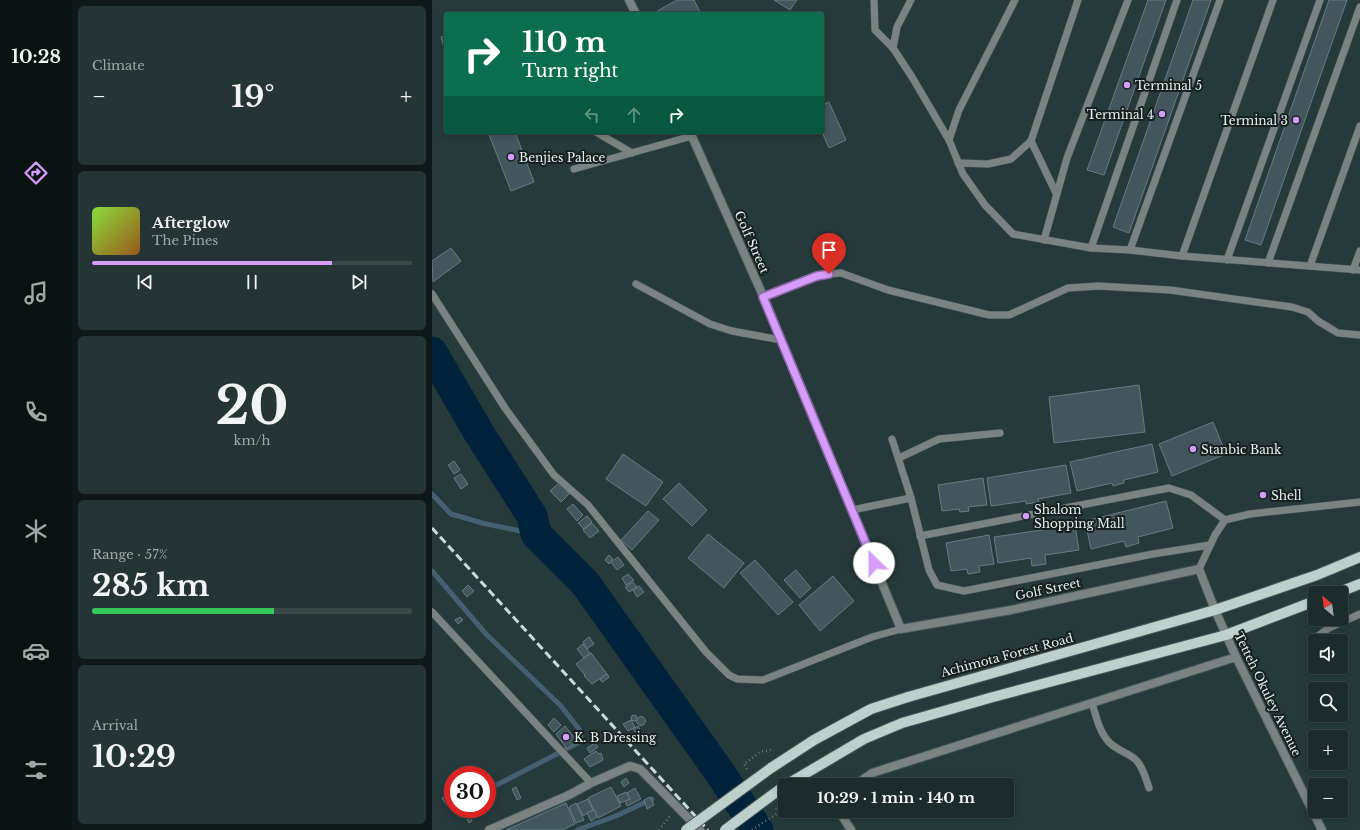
<!DOCTYPE html>
<html lang="en">
<head>
<meta charset="utf-8">
<style>
	:root { --surface:#1c2c2c; --page:#253434; --text:#f1f3f6; --muted:#a0a7a9; --line:#3a4848; --accent:#d59cfb }
	body { margin:0; font-family:"Libre Baskerville",serif; background:var(--page); color:var(--text); height:100vh; display:flex; flex-direction:column; font-size:15px; white-space:nowrap }
	* { box-sizing:border-box; margin:0 }
	p { font-size:13px; color:var(--muted) }
	.icon { flex:none; width:22px; height:22px; fill:none; stroke:currentColor; stroke-width:2; stroke-linecap:round; stroke-linejoin:round }
	.map { position:relative; flex:1; overflow:hidden }
	.panel { display:flex; flex-direction:column; gap:6px; padding:6px; background:#0f1818; width:360px }
	.panel>* { flex:none }
	.top-card { position:absolute; left:12px; top:12px; width:380px; height:122px; border-radius:4px; box-shadow:0 2px 6px #0003,0 0 0 1px var(--line); background:#0b6e4f; color:#fff; overflow:hidden }
	.needle { width:26px; rotate:331deg }
	.buttons { position:absolute; left:876px; top:586px; display:grid; gap:8px }
	.buttons a { display:grid; place-items:center; width:40px; height:40px; border-radius:4px; background:var(--surface); box-shadow:0 2px 6px #0003,0 0 0 1px var(--line); font-size:20px }
	.speed { position:absolute; left:12px; top:766px; display:flex; gap:8px; font-size:20px; font-weight:700; text-align:center }
	.speed>* { display:grid; place-content:center; width:52px; height:52px; border-radius:50%; background:var(--surface); box-shadow:0 2px 6px #0003,0 0 0 1px var(--line); line-height:1 }
	.speed .limit { border:6px solid #d22; background:#fff; color:#111 }
	.pin { position:absolute; display:grid; place-items:center; width:34px; height:34px; color:#fff; margin:-41px -17px; border-radius:50% 50% 50% 0; rotate:-45deg; box-shadow:0 0 4px #0007 }
	.pin .icon { rotate:45deg }
	.me { position:absolute; width:44px; margin:-22px; rotate:337deg; stroke-linejoin:round; filter:drop-shadow(0 0 3px #0008) }
	.turn { display:flex; align-items:center; gap:14px; height:84px; padding:0 12px; font-size:18px }
	.turn .icon { width:52px; height:52px; stroke-width:2.5 }
	.turn b { display:block; font-size:28px; line-height:34px }
	.lanes { display:flex; align-items:center; height:38px; padding:0 12px; background:#0003; justify-content:center; gap:20px; direction:ltr }
	.lanes .off { opacity:.35 }
	.big { font-size:30px; font-weight:700; line-height:1.1 }
	.panel .card { flex:1; display:flex; flex-direction:column; justify-content:center; gap:6px; min-width:0; padding:0 14px; border-radius:6px; background:var(--page) }
	.panel .dial { align-items:center; gap:0 }
	.dial b { font-size:52px; line-height:1 }
	.song { display:flex; align-items:center; gap:12px }
	.cover { width:48px; height:48px; border-radius:6px; background:linear-gradient(135deg,hsl(90 70% 55%),hsl(30 70% 35%)) }
	.played { height:4px; border-radius:2px; background:linear-gradient(90deg,var(--accent) 75%,var(--line) 75%) }
	.keys { display:flex; justify-content:space-around; direction:ltr }
	.heat { display:flex; justify-content:space-between; align-items:center; font-size:22px; direction:ltr }
	.charge { height:6px; border-radius:3px; background:linear-gradient(90deg,#34c759 57%,var(--line) 0) }
	.trip { position:absolute; left:346px; top:778px; width:236px; height:40px; border-radius:4px; background:var(--surface); box-shadow:0 2px 6px #0003,0 0 0 1px var(--line); font-weight:700; line-height:40px; text-align:center }
	main { display:flex; flex:1; min-height:0 }
	.menu { display:flex; flex-direction:column; width:72px; justify-content:space-around; align-items:center; background:#0b1212; color:var(--muted) }
	.menu .icon { width:28px; height:28px }
	.menu .current { color:var(--accent) }
	.menu b { font-size:18px; color:var(--text) }
	.map>svg:first-child { display:block }
	.lines { fill:none; stroke-linecap:round; stroke-linejoin:round }
	.stream { stroke:#446071; stroke-width:5 }
	.river { stroke:#00223b; stroke-width:31 }
	.building { fill:#43565d; stroke:#677b83 }
	.service-casing { stroke:#445758; stroke-width:8 }
	.minor-casing { stroke:#445758; stroke-width:10 }
	.tertiary-casing { stroke:#445758; stroke-width:10 }
	.primary-casing { stroke:#445758; stroke-width:12 }
	.path { stroke:#667778; stroke-width:2.5; stroke-dasharray:1 3; stroke-linecap:butt }
	.service { stroke:#7a8381; stroke-width:7 }
	.minor { stroke:#7a8381; stroke-width:8 }
	.tertiary { stroke:#7a8381; stroke-width:8 }
	.primary { stroke:#bdd0cb; stroke-width:10 }
	.rail { stroke:#cad8d8; stroke-width:3; stroke-dasharray:8 4; stroke-linecap:butt }
	.primary-bridge-casing { stroke:#445758; stroke-width:12; stroke-linecap:butt }
	.primary-bridge { stroke:#bdd0cb; stroke-width:10 }
	.route-casing { stroke:#8a65a3; stroke-width:10 }
	.route { stroke:#d59cfb; stroke-width:7 }
	.poi-dot { fill:#d59cfb; stroke:#162020; stroke-width:1.5 }
	.labels { text-anchor:middle; dominant-baseline:central; stroke-width:4; stroke-linejoin:round; paint-order:stroke }
	.poi-label { font-size:12px; fill:#e3f0f0; stroke:#162020; text-anchor:start }
	.street-label { font-size:12px; fill:#e3f0f0; stroke:#162020 }
</style>
</head>
<body>
<main>
<nav class="menu">
<b>10:28</b>
<svg class="icon current" aria-label="directions" viewBox="0 0 24 24"><path d="M12 3l9 9-9 9-9-9zM9 14v-3h6M13 9l2 2-2 2"/></svg>
<svg class="icon" aria-label="music" viewBox="0 0 24 24"><path d="M9 18V5l10-2v13"/><circle cx="6" cy="18" r="3"/><circle cx="16" cy="16" r="3"/></svg>
<svg class="icon" aria-label="phone" viewBox="0 0 24 24"><path d="M5 4h4l2 5-3 2q2 4 5 5l2-3 5 2v4C11 20 4 13 5 4z"/></svg>
<svg class="icon" aria-label="climate" viewBox="0 0 24 24"><path d="M12 3v18M4 7l16 10M4 17L20 7"/></svg>
<svg class="icon" aria-label="car" viewBox="0 0 24 24"><path d="M5 17H2v-5l4-1 3-4h7l3 4 3 1v5h-3M9 17h6M6 11h13"/><circle cx="7" cy="17" r="2"/><circle cx="17" cy="17" r="2"/></svg>
<svg class="icon" aria-label="filters" viewBox="0 0 24 24"><path d="M4 7h16M4 17h16"/><circle cx="9" cy="7" r="2"/><circle cx="15" cy="17" r="2"/></svg>
</nav>
<section class="panel">
<div class="card"><p>Climate</p>
<div class="heat"><a>−</a><b class="big">19°</b><a>+</a></div>
</div>
<div class="card">
<div class="song"><i class="cover"></i><div><b>Afterglow</b><p>The Pines</p></div></div>
<div class="played"></div>
<div class="keys"><svg class="icon" aria-label="previous" viewBox="0 0 24 24"><path d="M18 5L8 12l10 7zM5 5v14"/></svg><svg class="icon" aria-label="pause" viewBox="0 0 24 24"><path d="M8 5v14M16 5v14"/></svg><svg class="icon" aria-label="next" viewBox="0 0 24 24"><path d="M6 5l10 7-10 7zM19 5v14"/></svg></div>
</div>
<div class="card dial"><b>20</b><p>km/h</p></div>
<div class="card"><p>Range · 57%</p><b class="big">285 km</b><div class="charge"></div></div>
<div class="card"><p>Arrival</p><b class="big">10:29</b></div>
</section>
<div class="map">
<svg width="928" height="830" viewBox="0 0 928 830">
	<rect width="100%" height="100%" fill="#263a3b"/>
	<g class="lines">
		<g class="stream">
			<path d="M0,494L19,514L54,524L104,534"/>
			<path d="M0,571L54,634L129,706L147,729L149,737L146,743L55,790"/>
			<path d="M145,830L184,816L220,799"/>
		</g>
		<path class="river" d="M0,352L47,433L100,516L104,534L153,583L286,770L326,830"/>
	</g>
	<g class="building">
		<path d="M245,0H262L269,14H220Z"/>
		<path d="M342,0H365L358,10Z"/>
		<path d="M716,0H734L672,175L655,170Z"/>
		<path d="M761,0H779L697,233L681,227Z"/>
		<path d="M897,0H915L829,245L813,240Z"/>
		<path d="M14,35V54L9,37Z"/>
		<path d="M397,102L414,140L397,148L390,132V105Z"/>
		<path d="M56,132H83L102,182L79,191Z"/>
		<path d="M19,248L29,261L1,282L0,261Z"/>
		<path d="M707,385L713,432L622,443L617,397Z"/>
		<path d="M781,422L794,454L740,476L727,444Z"/>
		<path d="M720,444L726,472L692,480V483L681,486L680,483L645,491L638,462Z"/>
		<path d="M191,454L231,482L214,506L174,479Z"/>
		<path d="M22,461L28,470L22,474L16,465Z"/>
		<path d="M634,465L639,493L606,499L607,502L594,504V501L559,506L555,478Z"/>
		<path d="M29,474L36,484L29,489L22,478Z"/>
		<path d="M551,478L555,505L536,507L537,511L528,512L527,509L510,511L506,485Z"/>
		<path d="M127,483L137,494L129,502L118,491Z"/>
		<path d="M247,483L275,510L260,526L231,499Z"/>
		<path d="M734,501L741,528L706,537L707,543L694,547L692,541L659,549L653,521Z"/>
		<path d="M141,504L151,515L145,521L135,509Z"/>
		<path d="M216,511L227,520L200,550L189,540Z"/>
		<path d="M155,516L160,522L152,529L146,523Z"/>
		<path d="M160,523L167,531L158,538L151,530Z"/>
		<path d="M643,525L647,550L613,555L614,564L600,566L599,558L566,563L562,537Z"/>
		<path d="M276,534L312,563L292,588L256,558Z"/>
		<path d="M557,535L562,564L547,566L548,572L536,574L535,569L519,571L514,543Z"/>
		<path d="M177,555L181,559L177,564L173,560Z"/>
		<path d="M186,557L192,565L185,570L179,562Z"/>
		<path d="M323,560L361,602L346,615L308,573Z"/>
		<path d="M364,570L379,588L368,598L352,580Z"/>
		<path d="M196,574L202,580L194,585L190,578Z"/>
		<path d="M401,576L422,601L388,631L367,605Z"/>
		<path d="M201,582L205,587L197,592L193,587Z"/>
		<path d="M36,585L42,591L35,597L30,591Z"/>
		<path d="M207,586L212,592L205,597L201,590Z"/>
		<path d="M28,617L31,620L26,624L23,620Z"/>
		<path d="M157,637L162,644L155,649L151,642Z"/>
		<path d="M151,644L158,653L152,658L145,649Z"/>
		<path d="M159,653L175,674L160,684L152,676L153,675L144,664Z"/>
		<path d="M175,674L177,677L171,682L169,681L168,679Z"/>
		<circle cx="202" cy="718" r="3"/>
		<circle cx="209" cy="721" r="4.5"/>
		<path d="M122,718L129,725L122,732L116,725Z"/>
		<path d="M199,720L203,727L196,731L191,724Z"/>
		<path d="M133,726L145,741L135,749L124,734Z"/>
		<path d="M206,726L208,729L203,732L201,729Z"/>
		<path d="M163,743L166,747L158,753L155,748Z"/>
		<path d="M164,751L167,754L169,753L171,760L158,767L152,759Z"/>
		<path d="M194,778L197,783L192,787L189,782Z"/>
		<path d="M84,787L89,798L85,800L80,789Z"/>
		<path d="M179,787L189,806L166,818L156,798Z"/>
		<path d="M203,788L209,799L195,806L193,801L198,799L195,793Z"/>
		<path d="M19,792L21,804L16,807L10,798Z"/>
		<path d="M194,792L198,799L188,803L185,796Z"/>
		<path d="M218,797L222,805L215,809L212,800Z"/>
		<path d="M156,799L161,810L151,816L145,804Z"/>
		<path d="M134,803L143,824L130,830H74Z"/>
		<path d="M144,803L152,820L144,823L137,807Z"/>
		<path d="M162,810L165,817L159,821L155,813Z"/>
		<circle cx="29" cy="814" r="3"/>
		<path d="M39,817L40,821L37,823L35,819Z"/>
	</g>
	<g class="lines">
		<defs>
			<g id="service">
				<path d="M442,0L443,30L461,48L480,77L517,140L531,174L553,205L581,234L659,248L698,250L750,256L928,270"/>
				<path d="M461,48L465,27L479,0"/>
				<path d="M164,132L200,153"/>
				<path d="M517,140L527,110L583,0"/>
				<path d="M599,141L624,193"/>
				<path d="M526,163L556,164L579,159L599,141L646,0"/>
				<path d="M142,169L260,136"/>
				<path d="M612,240L635,158L696,0"/>
				<path d="M659,248L745,0"/>
				<path d="M698,250L788,0"/>
				<path d="M750,256L841,0"/>
				<path d="M795,260L888,0"/>
				<path d="M836,263L928,7"/>
				<path d="M878,266L928,126"/>
				<path d="M921,270L928,251"/>
				<path d="M204,284L278,324L300,331L349,340"/>
				<path d="M0,294L73,408L122,475L156,505L274,652L297,675L305,679L331,680L440,637L469,629"/>
				<path d="M331,297L385,275L409,273L456,290L557,315H577L636,288L666,286L738,290L860,307L876,312L886,321L906,333L928,335"/>
				<path d="M460,439L479,498L497,570L505,585L532,591L721,554L778,545"/>
				<path d="M467,458L507,439L568,433"/>
				<path d="M420,510L479,498"/>
				<path d="M488,536L737,488L759,495L793,520"/>
				<path d="M767,569L783,535L793,520L818,514L928,502"/>
				<path d="M0,612L159,783"/>
				<path d="M884,641L883,638L897,628L928,614"/>
				<path d="M660,703C664,716 667,731 676,741C683,750 696,752 704,760C711,767 714,779 717,788"/>
			</g>
			<g id="minor">
				<path d="M197,0L204,14"/>
				<path d="M258,132L328,289L469,629L579,610L767,569L783,610"/>
				<path d="M423,785L440,773L804,657"/>
				<path d="M407,811L419,830"/>
				<path d="M57,830L137,795L159,783L198,766L208,769L268,830"/>
			</g>
			<path id="tertiary" d="M783,610L804,657L890,830"/>
			<g id="primary">
				<path d="M905,593L928,584"/>
				<path d="M339,768L382,740L439,709L476,697L783,610L885,575L928,557"/>
				<path d="M354,785L432,739L470,723L561,697L794,635L883,601"/>
			</g>
		</defs>
		<use href="#service" class="service-casing"/>
		<use href="#minor" class="minor-casing"/>
		<use href="#tertiary" class="tertiary-casing"/>
		<use href="#primary" class="primary-casing"/>
		<g class="path">
			<path d="M315,769L312,764L328,752L342,749"/>
			<path d="M344,808L347,813L353,808"/>
			<path d="M227,830L238,816"/>
			<path d="M320,830L346,813"/>
		</g>
		<use href="#service" class="service"/>
		<use href="#minor" class="minor"/>
		<use href="#tertiary" class="tertiary"/>
		<use href="#primary" class="primary"/>
		<path class="rail" d="M0,528L276,830"/>
		<defs>
			<g id="primary-bridge">
				<path d="M254,830L339,768"/>
				<path d="M293,830L351,787"/>
			</g>
		</defs>
		<use href="#primary-bridge" class="primary-bridge-casing"/>
		<use href="#primary-bridge" class="primary-bridge"/>
	</g>
	<g class="lines">
		<defs>
			<path id="route" d="M397,274L385,276L331,297L442,563"/>
		</defs>
		<use href="#route" class="route-casing"/>
		<use href="#route" class="route"/>
	</g>
	<g class="poi-dot">
		<circle cx="695" cy="85" r="4"/>
		<circle cx="730" cy="114" r="4"/>
		<circle cx="864" cy="120" r="4"/>
		<circle cx="79" cy="157" r="4"/>
		<circle cx="761" cy="449" r="4"/>
		<circle cx="831" cy="495" r="4"/>
		<circle cx="594" cy="516" r="4"/>
		<circle cx="134" cy="737" r="4"/>
	</g>
	<g class="labels">
		<g class="poi-label">
			<text x="703" y="85">Terminal 5</text>
			<text x="722" y="114" text-anchor="end">Terminal 4</text>
			<text x="856" y="120" text-anchor="end">Terminal 3</text>
			<text x="87" y="157">Benjies Palace</text>
			<text x="769" y="449">Stanbic Bank</text>
			<text x="839" y="495">Shell</text>
			<text x="602" y="509">Shalom<tspan x="602" dy="14">Shopping Mall</tspan></text>
			<text x="142" y="737">K. B Dressing</text>
		</g>
		<g class="street-label">
			<text transform="translate(320 242) rotate(66)">Golf Street</text>
			<text transform="translate(616 589) rotate(-12)">Golf Street</text>
			<text transform="translate(575 655) rotate(-15)">Achimota Forest Road</text>
			<text transform="translate(836 694) rotate(64)">Tetteh Okuley Avenue</text>
		</g>
	</g>
</svg>
<div class="buttons">
<a><svg class="needle" viewBox="-14 -14 28 28"><path d="M0-13l5 13h-10z" fill="#e53935"/><path d="M0 13l5-13h-10z" fill="#a0a7a9"/></svg></a>
<a><svg class="icon" aria-label="sound" viewBox="0 0 24 24"><path d="M4 9h4l5-4v14l-5-4H4zM17 9q2 3 0 6"/></svg></a>
<a><svg class="icon" aria-label="search" viewBox="0 0 24 24"><circle cx="10" cy="10" r="6"/><path d="M15 15l6 6"/></svg></a>
<a>+</a>
<a>−</a>
</div>
<div class="speed"><div class="limit">30</div></div>
<div class="pin" style="left:397px;top:274px;background:#d93025"><svg class="icon" aria-label="arrive" viewBox="0 0 24 24"><path d="M6 21V4h12l-3 4 3 4H6"/></svg></div>
<svg class="me" style="left:442px;top:563px" viewBox="-20 -20 40 40"><circle r="19" fill="#fff"/><path d="M0-13L10 11 0 6-10 11z" fill="#d59cfb"/></svg>
<div class="trip">10:29 · 1 min · 140 m</div>
<div class="top-card">
<div class="turn"><svg class="icon" aria-label="right" viewBox="0 0 24 24"><path d="M7 20v-9h11M14 6l5 5-5 5"/></svg><div><b>110 m</b>Turn right</div></div>
<div class="lanes"><svg class="icon off" aria-label="left" viewBox="0 0 24 24"><path d="M17 20v-9H6M10 6l-5 5 5 5"/></svg><svg class="icon off" aria-label="ahead" viewBox="0 0 24 24"><path d="M12 20V5M6 11l6-6 6 6"/></svg><svg class="icon" aria-label="right" viewBox="0 0 24 24"><path d="M7 20v-9h11M14 6l5 5-5 5"/></svg></div>
</div>
</div>
</main>
</body>
</html>
